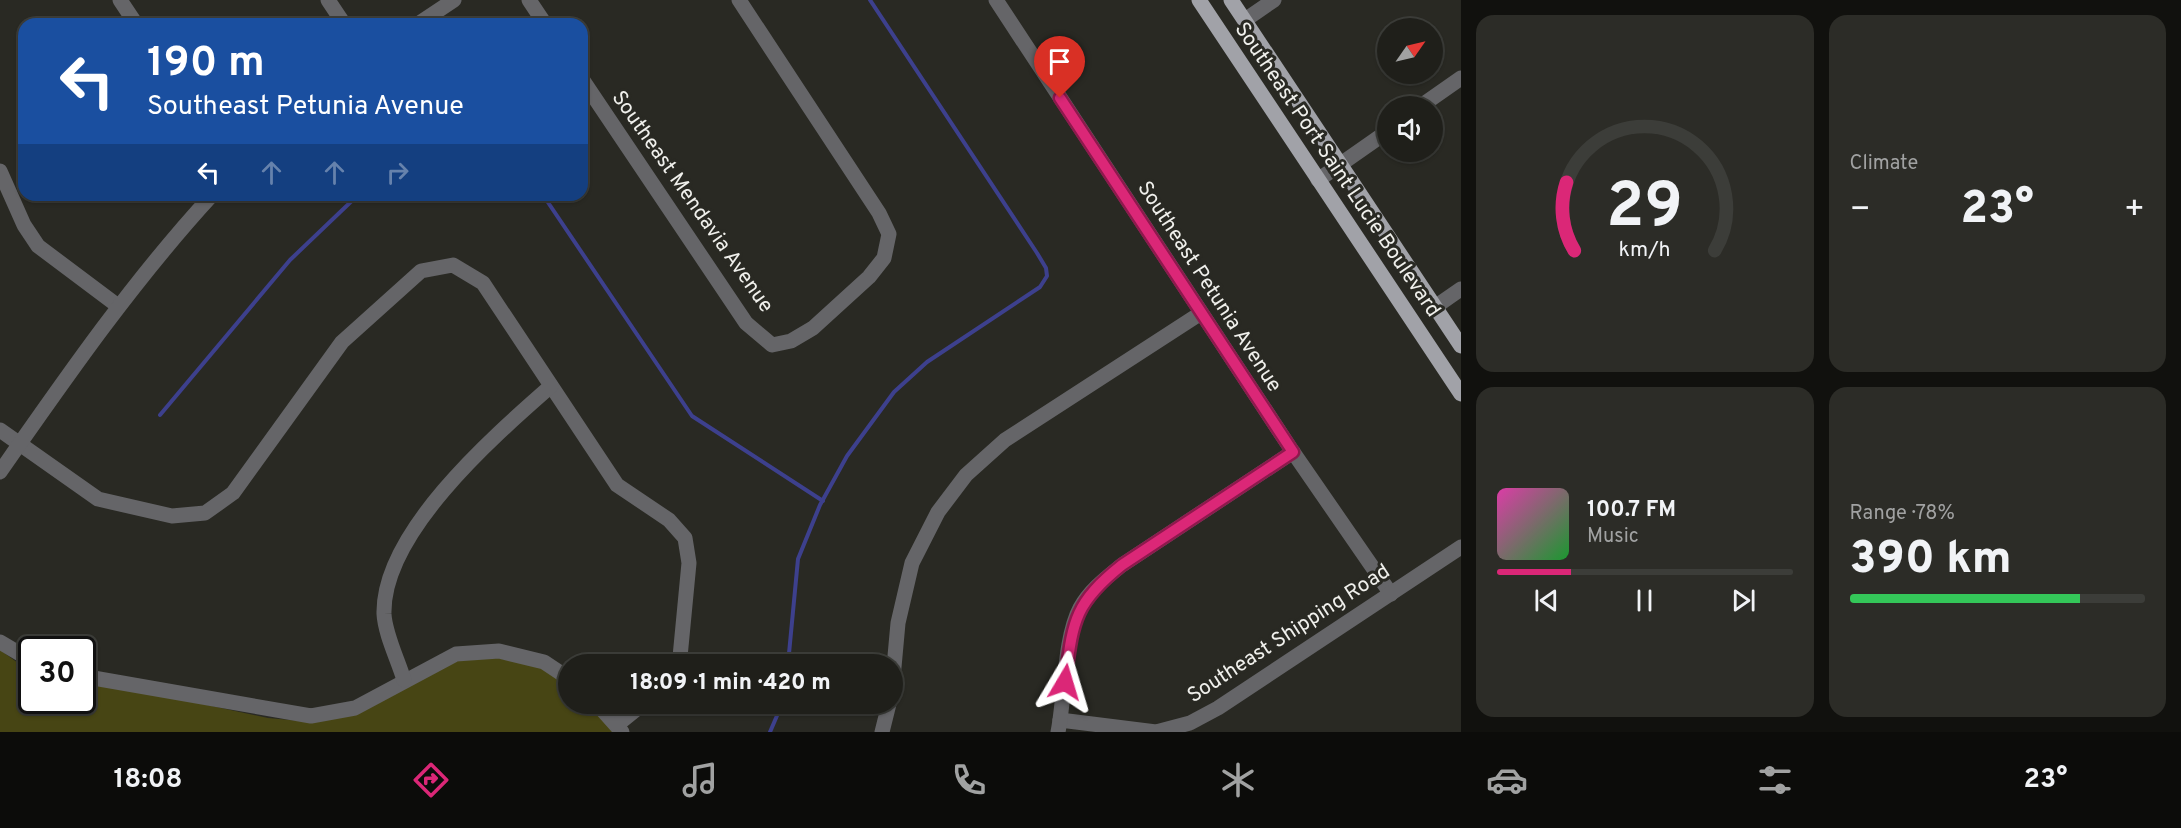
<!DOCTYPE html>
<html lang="en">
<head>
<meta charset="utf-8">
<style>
	:root { --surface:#1f1f1a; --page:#2c2c27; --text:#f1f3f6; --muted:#a1a2a2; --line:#3c3d39; --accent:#db2777 }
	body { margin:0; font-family:Overpass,sans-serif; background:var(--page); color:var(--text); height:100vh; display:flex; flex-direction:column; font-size:22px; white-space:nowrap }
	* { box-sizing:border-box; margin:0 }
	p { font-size:20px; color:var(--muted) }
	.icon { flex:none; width:33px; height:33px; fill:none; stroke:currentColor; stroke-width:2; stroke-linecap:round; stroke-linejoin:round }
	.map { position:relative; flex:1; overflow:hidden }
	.sheet { display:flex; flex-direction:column; gap:15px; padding:15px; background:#11110e; width:720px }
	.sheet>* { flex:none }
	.guide { position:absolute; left:18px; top:18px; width:570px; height:183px; border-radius:18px; box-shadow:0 2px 4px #0004,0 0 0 2px var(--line); background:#1a4fa0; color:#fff; overflow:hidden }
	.needle { width:39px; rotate:56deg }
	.tools { position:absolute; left:1377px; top:18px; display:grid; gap:12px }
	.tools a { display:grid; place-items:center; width:66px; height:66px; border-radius:50%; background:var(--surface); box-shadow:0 2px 4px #0004,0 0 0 2px var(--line); font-size:30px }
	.speed { position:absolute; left:18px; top:636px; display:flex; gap:12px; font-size:30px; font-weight:700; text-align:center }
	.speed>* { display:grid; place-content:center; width:78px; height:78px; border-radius:50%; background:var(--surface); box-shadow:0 2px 4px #0004,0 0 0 2px var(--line); line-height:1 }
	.speed .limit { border:3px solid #111; border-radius:9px; background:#fff; color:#111 }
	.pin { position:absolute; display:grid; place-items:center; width:51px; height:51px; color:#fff; margin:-62px -26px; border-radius:50% 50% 50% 0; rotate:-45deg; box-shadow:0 0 6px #0007 }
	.pin .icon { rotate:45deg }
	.me { position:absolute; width:66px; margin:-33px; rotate:7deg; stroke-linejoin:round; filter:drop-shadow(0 0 4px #0008) }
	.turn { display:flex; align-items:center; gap:21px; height:126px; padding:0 30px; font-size:27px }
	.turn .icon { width:78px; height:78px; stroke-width:2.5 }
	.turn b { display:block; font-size:42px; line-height:51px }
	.lanes { display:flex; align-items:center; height:57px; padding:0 30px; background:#0003; justify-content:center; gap:30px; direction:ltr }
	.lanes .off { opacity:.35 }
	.big { font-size:45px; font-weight:800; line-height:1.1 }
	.sheet .tile { flex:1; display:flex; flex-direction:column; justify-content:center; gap:9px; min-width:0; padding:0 21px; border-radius:18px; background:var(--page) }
	.sheet .dial { align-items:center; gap:0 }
	.dial svg { height:156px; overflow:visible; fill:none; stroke:var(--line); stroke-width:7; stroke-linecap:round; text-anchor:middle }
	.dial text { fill:var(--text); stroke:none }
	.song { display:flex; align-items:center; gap:18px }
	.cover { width:72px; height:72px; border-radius:9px; background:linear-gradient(135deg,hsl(320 70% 55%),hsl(130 70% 35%)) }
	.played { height:6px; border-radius:3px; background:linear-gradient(90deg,var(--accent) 25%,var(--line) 25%) }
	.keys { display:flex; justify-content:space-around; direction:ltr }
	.heat { display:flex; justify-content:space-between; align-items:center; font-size:33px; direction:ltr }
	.charge { height:9px; border-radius:4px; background:linear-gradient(90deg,#34c759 78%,var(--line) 0) }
	.sheet .tiles { flex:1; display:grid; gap:15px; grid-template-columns:repeat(2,1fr) }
	.trip { position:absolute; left:558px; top:654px; width:345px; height:60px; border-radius:30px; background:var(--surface); box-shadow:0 2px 4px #0004,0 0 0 2px var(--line); font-weight:800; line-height:60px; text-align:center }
	.menu { display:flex; height:96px; justify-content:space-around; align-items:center; background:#0c0c0a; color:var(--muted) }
	.menu .icon { width:42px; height:42px }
	.menu .current { color:var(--accent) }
	.menu b { font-size:27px; color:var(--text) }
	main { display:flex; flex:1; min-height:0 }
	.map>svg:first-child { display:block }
	.green { fill:#474514 }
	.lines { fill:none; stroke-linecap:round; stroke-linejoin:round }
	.stream { stroke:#3d408d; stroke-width:4 }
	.street { stroke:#656568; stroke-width:15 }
	.primary { stroke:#a1a2a8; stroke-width:15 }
	.route-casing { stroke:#8e194d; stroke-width:15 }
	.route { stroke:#db2777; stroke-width:10 }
	.labels { text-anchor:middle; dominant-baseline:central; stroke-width:6; stroke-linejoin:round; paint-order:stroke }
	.street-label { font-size:21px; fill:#f0f0ec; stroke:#292923 }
</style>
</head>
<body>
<main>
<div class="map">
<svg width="1461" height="732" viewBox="0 0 1461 732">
	<rect width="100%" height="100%" fill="#292923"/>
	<path class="green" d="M0,650L18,663L31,668L32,700H82L83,683L198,703L268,718L312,722L457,660L498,658L541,668L568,686V704H588L613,732H0Z"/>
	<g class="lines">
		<g class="stream">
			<path d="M543,195L692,416L823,501"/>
			<path d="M160,415L290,260L358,195"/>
			<path d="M788,664L798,559L820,505L847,456L894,392L927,362L1040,287L1047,276L1046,268L1037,253L870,0"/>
			<path d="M770,732L782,704"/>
		</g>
		<g class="street">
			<path d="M120,0L136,24"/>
			<path d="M328,0L344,24"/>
			<path d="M529,0L545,24"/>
			<path d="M996,0L1293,452L1391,594"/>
			<path d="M1245,20L1274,0"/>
			<path d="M418,24L454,0"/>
			<path d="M582,79L746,323L772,345L791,341L813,328L869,277L884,258L889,234L879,213L739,0"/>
			<path d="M1421,106L1461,78"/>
			<path d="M0,171L24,225L38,246L118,306"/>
			<path d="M1318,180L1388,131"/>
			<path d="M1435,307L1461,289"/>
			<path d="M0,430L98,499L172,516L205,513L233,493L342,342L421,271L453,265L483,283L617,485L669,520L685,538L689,563L680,657L676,664"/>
			<path d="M0,472C67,376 133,281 212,195"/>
			<path d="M0,642L32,661"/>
			<path d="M82,676L311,716L355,708L456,654L499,651L544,662L568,678"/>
			<path d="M404,680C398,660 385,634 384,614C382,533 494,436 551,386"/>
			<path d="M892,689L898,623L912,563L938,512L966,475L1005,440L1201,313"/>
			<path d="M597,704L622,732"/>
			<path d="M1060,720L1156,732L1190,723L1218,708L1461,547"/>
			<path d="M617,725L643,704"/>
			<path d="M882,732L889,704"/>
			<path d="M1058,732C1065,697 1064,638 1080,608C1090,590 1106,578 1122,565L1293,452"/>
		</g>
		<g class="primary">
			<path d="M1199,0L1461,394"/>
			<path d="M1231,0L1461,346"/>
		</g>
	</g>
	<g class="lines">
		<defs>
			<path id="route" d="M1060,98L1293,452L1122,565C1073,604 1073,622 1065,682"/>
		</defs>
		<use href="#route" class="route-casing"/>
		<use href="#route" class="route"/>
	</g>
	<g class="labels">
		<g class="street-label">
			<text transform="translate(1337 170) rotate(56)">Southeast Port Saint Lucie Boulevard</text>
			<text transform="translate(692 202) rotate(55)">Southeast Mendavia Avenue</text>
			<text transform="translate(1209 287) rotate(57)">Southeast Petunia Avenue</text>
			<text transform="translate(1289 634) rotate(-33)">Southeast Shipping Road</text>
		</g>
	</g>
</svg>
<div class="tools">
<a><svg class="needle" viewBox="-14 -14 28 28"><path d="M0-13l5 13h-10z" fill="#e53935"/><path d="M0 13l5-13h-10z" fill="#a1a2a2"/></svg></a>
<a><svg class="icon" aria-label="sound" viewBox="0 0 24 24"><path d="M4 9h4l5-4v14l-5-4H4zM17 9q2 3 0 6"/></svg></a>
</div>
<div class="speed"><div class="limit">30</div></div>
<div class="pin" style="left:1060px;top:98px;background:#d93025"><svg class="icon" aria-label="arrive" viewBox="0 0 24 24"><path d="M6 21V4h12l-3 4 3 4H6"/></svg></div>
<svg class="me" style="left:1065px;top:682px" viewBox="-20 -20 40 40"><path d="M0-17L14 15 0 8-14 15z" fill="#db2777" stroke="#fff" stroke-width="4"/></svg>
<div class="trip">18:09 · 1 min · 420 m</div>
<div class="guide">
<div class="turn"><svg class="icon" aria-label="left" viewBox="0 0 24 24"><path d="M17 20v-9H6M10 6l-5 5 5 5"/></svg><div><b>190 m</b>Southeast Petunia Avenue</div></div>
<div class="lanes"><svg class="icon" aria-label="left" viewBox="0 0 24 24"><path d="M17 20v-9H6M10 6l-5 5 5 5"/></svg><svg class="icon off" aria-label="ahead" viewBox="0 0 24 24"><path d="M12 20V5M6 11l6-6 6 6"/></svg><svg class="icon off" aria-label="ahead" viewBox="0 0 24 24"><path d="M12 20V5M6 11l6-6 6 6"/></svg><svg class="icon off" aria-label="right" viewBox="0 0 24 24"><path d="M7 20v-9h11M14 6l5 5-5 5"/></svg></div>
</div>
</div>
<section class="sheet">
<div class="tiles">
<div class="tile dial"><svg viewBox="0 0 100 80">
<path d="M14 69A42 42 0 1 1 86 69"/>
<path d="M14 69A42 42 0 0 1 10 34" stroke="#db2777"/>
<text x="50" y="56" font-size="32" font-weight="700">29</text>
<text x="50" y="72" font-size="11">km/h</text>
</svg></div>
<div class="tile"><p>Climate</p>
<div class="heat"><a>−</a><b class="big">23°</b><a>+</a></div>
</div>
<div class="tile">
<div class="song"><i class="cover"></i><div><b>100.7 FM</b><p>Music</p></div></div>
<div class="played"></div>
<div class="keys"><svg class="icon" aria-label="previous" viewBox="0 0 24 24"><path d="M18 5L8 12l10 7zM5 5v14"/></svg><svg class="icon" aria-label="pause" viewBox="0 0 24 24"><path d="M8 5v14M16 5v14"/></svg><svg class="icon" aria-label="next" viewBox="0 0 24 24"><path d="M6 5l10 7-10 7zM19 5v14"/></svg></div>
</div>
<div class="tile"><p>Range · 78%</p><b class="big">390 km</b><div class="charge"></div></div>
</div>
</section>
</main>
<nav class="menu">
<b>18:08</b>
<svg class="icon current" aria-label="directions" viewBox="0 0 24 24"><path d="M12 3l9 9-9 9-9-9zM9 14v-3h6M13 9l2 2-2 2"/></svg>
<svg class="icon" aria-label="music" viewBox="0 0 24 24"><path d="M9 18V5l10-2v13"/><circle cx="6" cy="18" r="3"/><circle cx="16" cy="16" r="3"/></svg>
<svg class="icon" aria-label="phone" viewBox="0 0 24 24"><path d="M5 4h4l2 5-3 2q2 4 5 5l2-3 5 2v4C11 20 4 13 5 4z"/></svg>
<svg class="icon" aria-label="climate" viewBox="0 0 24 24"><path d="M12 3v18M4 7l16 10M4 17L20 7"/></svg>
<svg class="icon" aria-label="car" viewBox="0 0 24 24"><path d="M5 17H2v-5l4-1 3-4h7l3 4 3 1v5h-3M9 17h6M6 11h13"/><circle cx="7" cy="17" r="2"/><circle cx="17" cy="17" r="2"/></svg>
<svg class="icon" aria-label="filters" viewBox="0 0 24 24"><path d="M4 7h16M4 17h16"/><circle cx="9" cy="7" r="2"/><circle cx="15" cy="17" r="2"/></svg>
<b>23°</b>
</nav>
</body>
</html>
